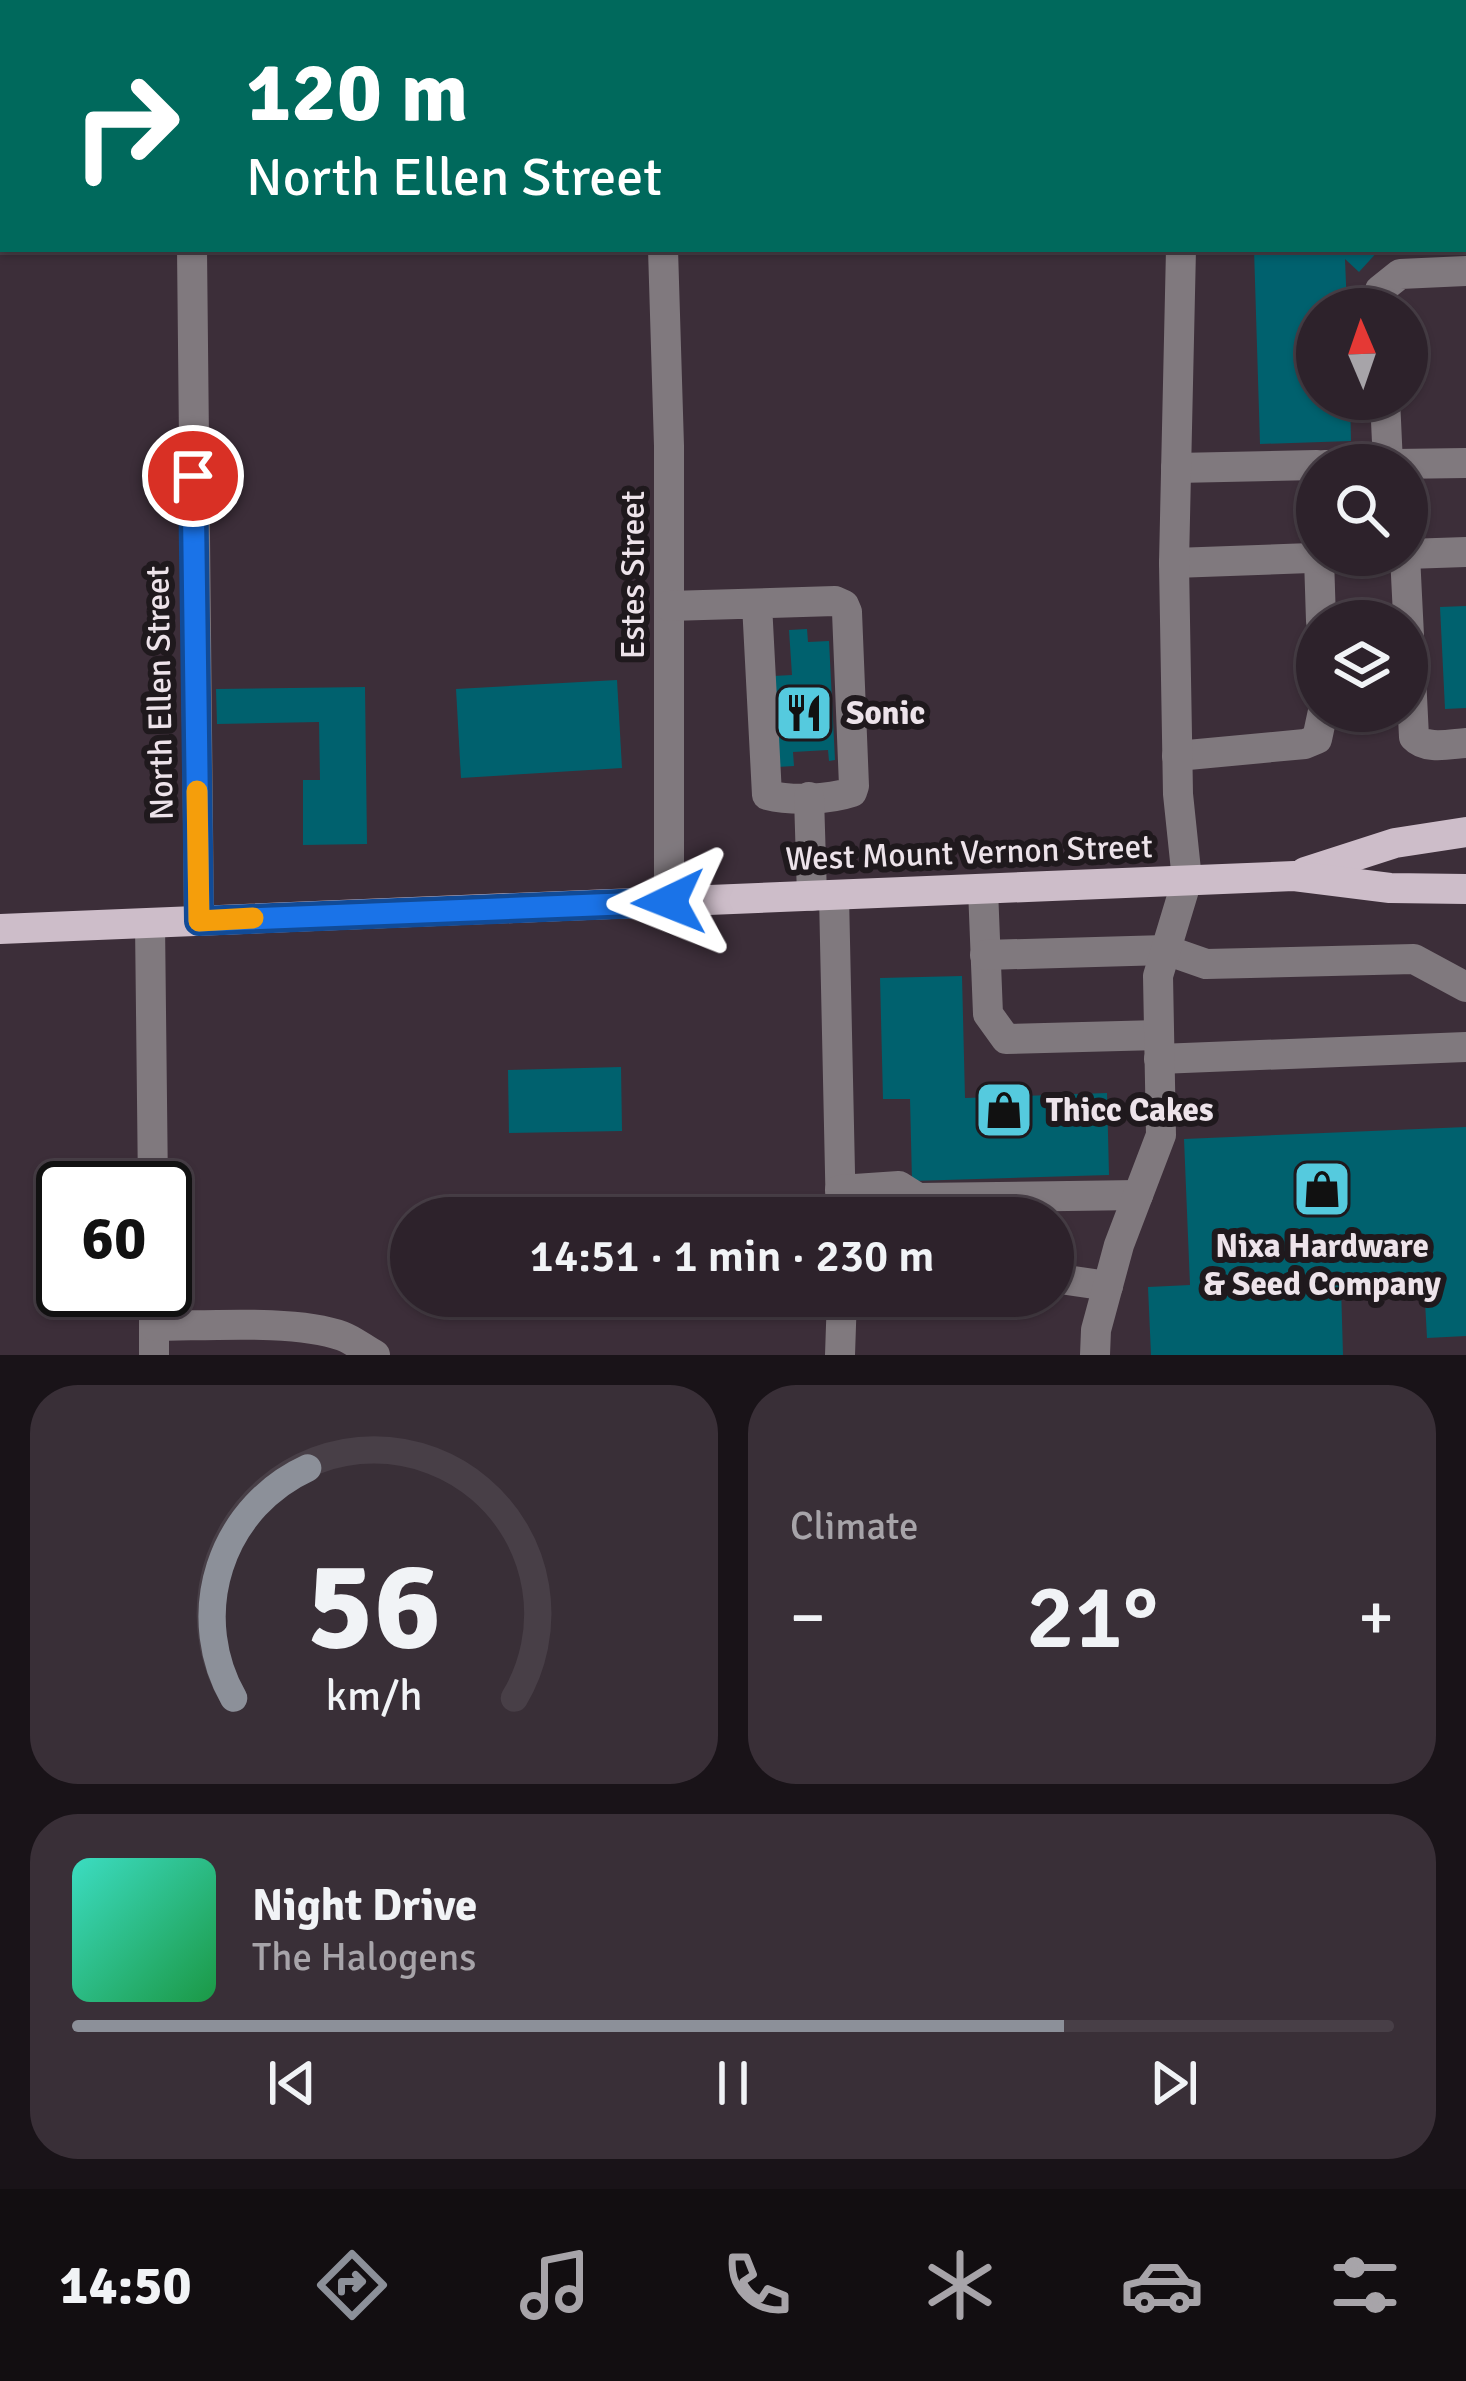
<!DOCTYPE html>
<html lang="en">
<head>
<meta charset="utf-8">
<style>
	:root { --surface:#2d222b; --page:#392f37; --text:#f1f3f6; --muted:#a7a4a9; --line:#483f47; --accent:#8c9099 }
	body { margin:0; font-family:Signika,sans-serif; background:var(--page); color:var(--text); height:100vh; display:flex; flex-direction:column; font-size:45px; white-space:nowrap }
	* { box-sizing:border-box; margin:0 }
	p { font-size:39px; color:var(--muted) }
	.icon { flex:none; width:66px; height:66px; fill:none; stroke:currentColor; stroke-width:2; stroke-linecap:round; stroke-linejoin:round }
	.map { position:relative; height:1355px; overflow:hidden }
	.sheet { display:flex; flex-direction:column; gap:30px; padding:30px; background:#191318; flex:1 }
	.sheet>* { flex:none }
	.top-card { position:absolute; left:0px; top:0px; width:1467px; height:252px; box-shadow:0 3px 9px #0004,0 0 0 3px var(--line); background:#00695c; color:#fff; overflow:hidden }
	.needle { width:78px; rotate:358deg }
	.buttons { position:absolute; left:1296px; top:288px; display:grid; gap:24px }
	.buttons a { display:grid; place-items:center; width:132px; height:132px; border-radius:50%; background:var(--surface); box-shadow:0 3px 9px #0004,0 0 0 3px var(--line); font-size:60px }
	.speed { position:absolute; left:36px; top:1161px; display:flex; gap:24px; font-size:60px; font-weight:700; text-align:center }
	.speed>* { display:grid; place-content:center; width:156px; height:156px; border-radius:50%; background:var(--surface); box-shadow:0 3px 9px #0004,0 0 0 3px var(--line); line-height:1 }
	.speed .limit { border:6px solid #111; border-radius:18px; background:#fff; color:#111 }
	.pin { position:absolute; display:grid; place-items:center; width:102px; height:102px; color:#fff; margin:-51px; border:6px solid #fff; border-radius:50%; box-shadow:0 3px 12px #0007 }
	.me { position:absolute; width:132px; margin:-66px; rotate:268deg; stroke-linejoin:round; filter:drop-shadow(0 0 9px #0008) }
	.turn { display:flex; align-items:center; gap:42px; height:252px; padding:0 48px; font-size:54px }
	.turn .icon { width:156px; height:156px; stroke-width:2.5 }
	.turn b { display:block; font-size:84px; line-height:102px }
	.big { font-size:90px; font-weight:600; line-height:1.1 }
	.sheet .widget { flex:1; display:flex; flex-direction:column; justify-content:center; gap:18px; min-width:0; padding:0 42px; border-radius:48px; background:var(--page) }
	.sheet .dial { align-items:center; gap:0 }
	.dial svg { height:312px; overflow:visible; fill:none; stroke:var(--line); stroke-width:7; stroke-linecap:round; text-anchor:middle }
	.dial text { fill:var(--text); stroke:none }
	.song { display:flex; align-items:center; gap:36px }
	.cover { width:144px; height:144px; border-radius:18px; background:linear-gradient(135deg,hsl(170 70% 55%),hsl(140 70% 35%)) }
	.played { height:12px; border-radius:6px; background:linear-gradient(90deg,var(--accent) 75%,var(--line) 75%) }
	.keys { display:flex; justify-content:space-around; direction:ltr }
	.heat { display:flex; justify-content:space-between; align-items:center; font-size:66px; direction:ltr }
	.sheet .tiles { flex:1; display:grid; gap:30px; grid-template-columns:1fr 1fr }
	.widget:last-child { grid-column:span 2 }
	.trip { position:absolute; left:390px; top:1197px; width:684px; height:120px; border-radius:60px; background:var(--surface); box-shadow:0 3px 9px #0004,0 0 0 3px var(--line); font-weight:600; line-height:120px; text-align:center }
	.tabs { display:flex; height:192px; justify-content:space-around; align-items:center; background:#120e11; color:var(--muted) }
	.tabs .icon { width:84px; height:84px }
	.tabs .selected { color:var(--accent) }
	.tabs b { font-size:54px; color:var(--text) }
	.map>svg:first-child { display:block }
	.building { fill:#00616e }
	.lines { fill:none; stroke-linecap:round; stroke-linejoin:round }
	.minor { stroke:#80797e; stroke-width:30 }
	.major { stroke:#cdbdc9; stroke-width:30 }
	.route-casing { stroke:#114b97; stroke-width:30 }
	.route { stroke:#1a73e8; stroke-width:21 }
	.slow { stroke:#f59e0b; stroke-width:21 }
	.labels { text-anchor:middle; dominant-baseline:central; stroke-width:12; stroke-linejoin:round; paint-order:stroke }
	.street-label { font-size:33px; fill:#ede3ea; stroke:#1f191d }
	.poi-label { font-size:33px; font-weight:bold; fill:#ede3ea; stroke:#1f191d; text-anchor:start }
</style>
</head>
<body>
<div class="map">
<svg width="1466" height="1355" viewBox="0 0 1466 1355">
	<rect width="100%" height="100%" fill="#3c2e39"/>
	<g class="building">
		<path d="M1254,249H1380L1359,272L1345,259L1347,309H1317V399H1350L1351,441L1260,444Z"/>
		<path d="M1466,606V708L1445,709L1440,607Z"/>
		<path d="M807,629L808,642L829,641L835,760L829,761L828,750L793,752L794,766L777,767L773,676L792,675L789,630Z"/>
		<path d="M617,680L622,768L461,778L456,689Z"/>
		<path d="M365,687L367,844L303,845V780H320L319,722L217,724L216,689Z"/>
		<path d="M962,976L965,1098L1107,1093L1109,1175L912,1181L910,1099H883L880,978Z"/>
		<path d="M621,1067L622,1131L509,1133L508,1070Z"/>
		<path d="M1466,1127V1336L1427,1338L1424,1283L1341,1286L1343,1355H1151L1148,1287L1190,1285L1184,1139Z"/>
	</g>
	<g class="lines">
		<g class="minor">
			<path d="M186,0V3"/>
			<path d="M656,0L657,3"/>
			<path d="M1178,0V3"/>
			<path d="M1464,128H1466"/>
			<path d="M192,249L199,921"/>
			<path d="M663,249L669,446V901"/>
			<path d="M1381,309L1380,290L1400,274L1466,271"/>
			<path d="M1385,399L1388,464"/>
			<path d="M1325,465L1466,463"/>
			<path d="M1176,468L1317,465"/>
			<path d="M1407,554L1466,552"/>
			<path d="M1405,555L1414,737C1426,750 1450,744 1466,743"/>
			<path d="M1319,558L1321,621"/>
			<path d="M1174,563L1392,555"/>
			<path d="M669,606L835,601L844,605L847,612L854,786L852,792C828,800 791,801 767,795L757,604"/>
			<path d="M1177,756L1305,744L1317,739L1323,711"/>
			<path d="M809,797L812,896"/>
			<path d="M983,889L988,1014L1006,1039L1159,1035"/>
			<path d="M834,895L841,1218"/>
			<path d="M150,923L153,1188"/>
			<path d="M985,955L1166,950L1206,964L1414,959L1466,987"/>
			<path d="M1159,1059L1466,1047"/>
			<path d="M840,1190L899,1186L918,1198L1138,1195"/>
			<path d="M1053,1278L1108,1286"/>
			<path d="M154,1290V1355"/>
			<path d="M154,1326C205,1326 296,1319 342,1336C353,1340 364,1349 375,1355"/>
			<path d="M840,1355L842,1296"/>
			<path d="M1095,1355L1096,1330L1119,1245L1161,1135L1158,976L1187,880L1178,794L1174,563L1181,249"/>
		</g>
		<g class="major">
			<path d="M1305,872L1395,843L1466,832"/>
			<path d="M0,929L1294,876L1390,888L1466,889"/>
		</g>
	</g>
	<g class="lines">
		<defs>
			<path id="route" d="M193,476L199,921L669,902"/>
		</defs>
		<use href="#route" class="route-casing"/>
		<use href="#route" class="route"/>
		<path class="slow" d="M197,791L199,921L253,918"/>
	</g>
	<defs>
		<symbol id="restaurant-square" viewBox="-11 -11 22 22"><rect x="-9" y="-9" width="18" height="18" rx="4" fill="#55cade" stroke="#1f191d"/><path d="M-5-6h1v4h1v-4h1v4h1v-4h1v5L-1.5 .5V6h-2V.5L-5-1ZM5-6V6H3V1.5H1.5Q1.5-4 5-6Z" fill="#111"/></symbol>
		<symbol id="shop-square" viewBox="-11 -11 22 22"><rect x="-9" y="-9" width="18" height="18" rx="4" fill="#55cade" stroke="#1f191d"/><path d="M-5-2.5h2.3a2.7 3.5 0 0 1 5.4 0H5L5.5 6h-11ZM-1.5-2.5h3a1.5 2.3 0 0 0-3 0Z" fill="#111"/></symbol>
	</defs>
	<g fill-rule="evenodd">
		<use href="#restaurant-square" x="771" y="680" width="66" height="66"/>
		<use href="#shop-square" x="971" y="1077" width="66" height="66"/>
		<use href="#shop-square" x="1289" y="1156" width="66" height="66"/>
	</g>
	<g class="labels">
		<g class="street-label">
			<text transform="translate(633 575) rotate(-90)">Estes Street</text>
			<text transform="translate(160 693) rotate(-91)">North Ellen Street</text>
			<text transform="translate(969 853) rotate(-2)">West Mount Vernon Street</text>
		</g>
		<g class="poi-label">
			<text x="846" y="713">Sonic</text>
			<text x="1046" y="1110">Thicc Cakes</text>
			<text x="1322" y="1246" text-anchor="middle">Nixa Hardware<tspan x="1322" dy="38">&amp; Seed Company</tspan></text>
		</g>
	</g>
</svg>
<div class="buttons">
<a><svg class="needle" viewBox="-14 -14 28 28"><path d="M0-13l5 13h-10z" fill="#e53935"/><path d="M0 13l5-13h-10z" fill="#a7a4a9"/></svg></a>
<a><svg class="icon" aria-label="search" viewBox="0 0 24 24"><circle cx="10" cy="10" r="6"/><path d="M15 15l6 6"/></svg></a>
<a><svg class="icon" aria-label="layers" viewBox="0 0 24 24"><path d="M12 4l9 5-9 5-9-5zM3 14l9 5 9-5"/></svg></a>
</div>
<div class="speed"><div class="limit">60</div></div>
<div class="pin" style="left:193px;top:476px;background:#d93025"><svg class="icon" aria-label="arrive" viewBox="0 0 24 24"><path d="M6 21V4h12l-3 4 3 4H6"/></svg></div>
<svg class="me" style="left:669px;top:902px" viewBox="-20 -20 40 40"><path d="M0-17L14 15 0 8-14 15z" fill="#1a73e8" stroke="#fff" stroke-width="4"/></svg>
<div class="trip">14:51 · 1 min · 230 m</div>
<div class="top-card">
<div class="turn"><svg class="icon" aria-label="right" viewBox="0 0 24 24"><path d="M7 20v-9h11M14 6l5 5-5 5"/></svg><div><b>120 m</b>North Ellen Street</div></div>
</div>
</div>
<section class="sheet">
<div class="tiles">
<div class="widget dial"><svg viewBox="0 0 100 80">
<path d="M14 69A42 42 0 1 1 86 69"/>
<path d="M14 69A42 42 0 0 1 33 10" stroke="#8c9099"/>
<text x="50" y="56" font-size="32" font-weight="700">56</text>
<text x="50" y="72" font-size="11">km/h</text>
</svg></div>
<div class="widget"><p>Climate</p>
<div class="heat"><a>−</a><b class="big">21°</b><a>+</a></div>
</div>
<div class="widget">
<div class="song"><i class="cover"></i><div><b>Night Drive</b><p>The Halogens</p></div></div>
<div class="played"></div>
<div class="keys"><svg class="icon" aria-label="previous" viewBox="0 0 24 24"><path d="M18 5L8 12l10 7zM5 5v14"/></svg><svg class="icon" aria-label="pause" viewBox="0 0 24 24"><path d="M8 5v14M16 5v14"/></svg><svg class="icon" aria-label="next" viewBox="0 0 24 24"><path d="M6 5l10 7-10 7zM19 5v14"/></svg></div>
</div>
</div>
</section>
<nav class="tabs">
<b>14:50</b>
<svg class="icon selected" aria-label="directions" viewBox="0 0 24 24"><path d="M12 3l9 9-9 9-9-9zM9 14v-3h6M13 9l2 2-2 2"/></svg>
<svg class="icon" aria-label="music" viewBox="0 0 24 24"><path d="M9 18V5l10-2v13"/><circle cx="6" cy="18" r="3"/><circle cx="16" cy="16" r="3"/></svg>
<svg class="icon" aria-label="phone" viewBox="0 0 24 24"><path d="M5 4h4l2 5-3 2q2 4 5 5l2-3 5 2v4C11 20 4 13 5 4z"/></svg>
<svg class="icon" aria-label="climate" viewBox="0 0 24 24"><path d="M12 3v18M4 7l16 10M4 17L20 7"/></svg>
<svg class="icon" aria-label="car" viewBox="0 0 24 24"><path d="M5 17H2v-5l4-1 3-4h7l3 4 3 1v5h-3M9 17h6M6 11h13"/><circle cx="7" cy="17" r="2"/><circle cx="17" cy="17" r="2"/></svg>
<svg class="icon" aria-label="filters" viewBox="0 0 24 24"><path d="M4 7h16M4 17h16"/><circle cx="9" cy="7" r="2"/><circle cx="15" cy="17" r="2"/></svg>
</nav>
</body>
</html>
